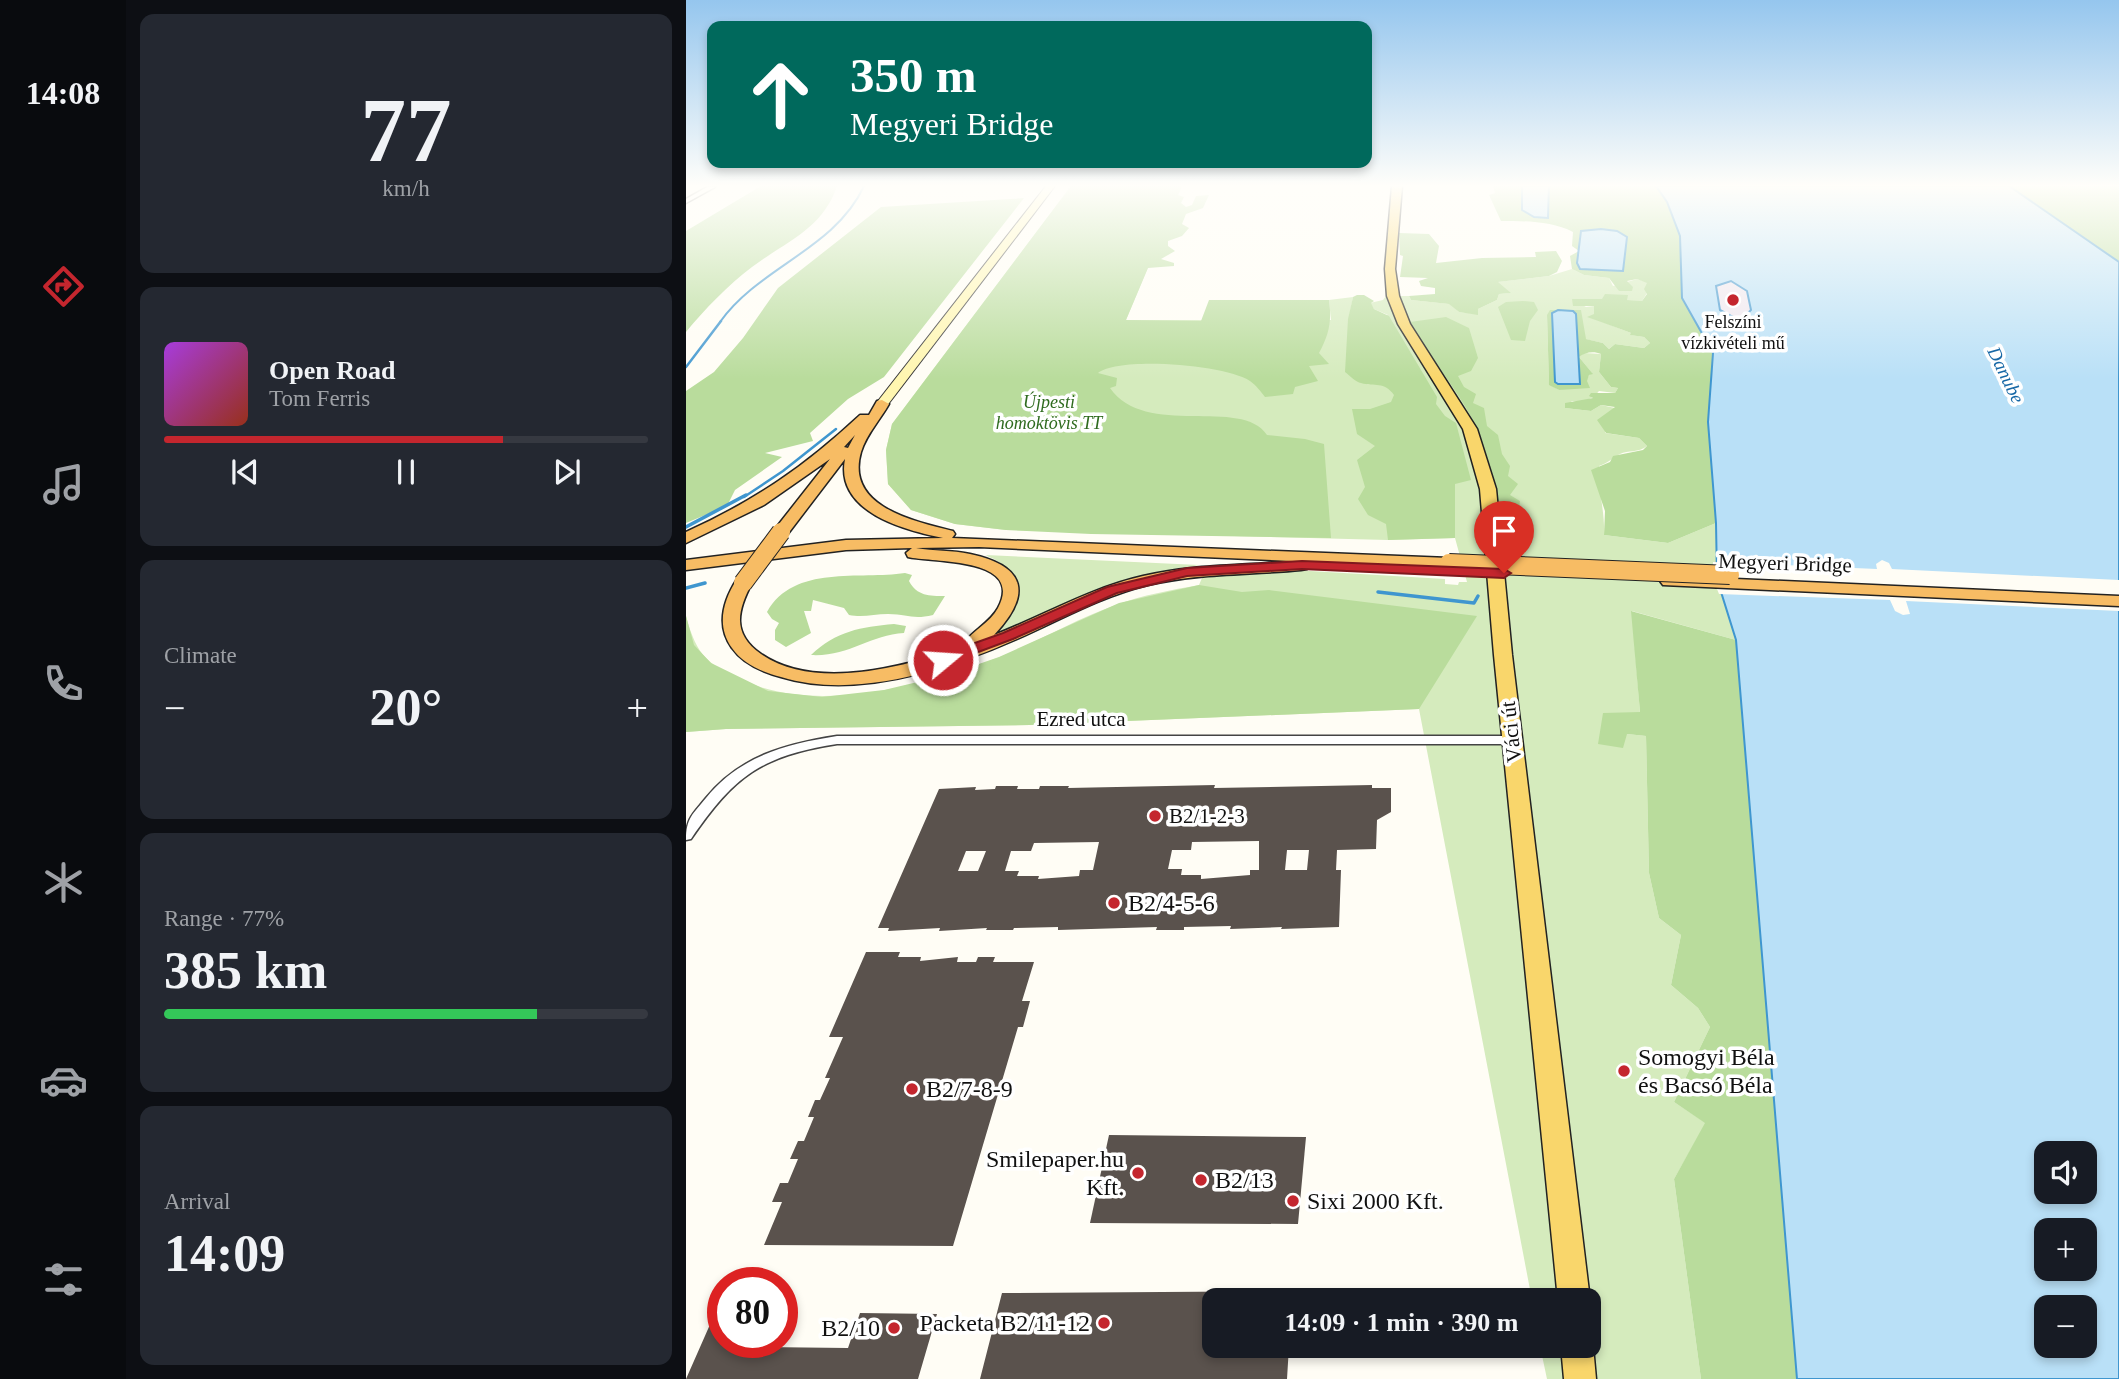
<!DOCTYPE html>
<html lang="en">
<head>
<meta charset="utf-8">
<style>
	:root { --surface:#171b24; --page:#242831; --text:#f1f3f6; --muted:#9ea1a6; --line:#363941; --accent:#c4262e }
	body { margin:0; font-family:"Times New Roman",serif; background:var(--page); color:var(--text); height:100vh; display:flex; flex-direction:column; font-size:26px; white-space:nowrap }
	* { box-sizing:border-box; margin:0 }
	p { font-size:23px; color:var(--muted) }
	.icon { flex:none; width:38px; height:38px; fill:none; stroke:currentColor; stroke-width:2; stroke-linecap:round; stroke-linejoin:round }
	.map { position:relative; flex:1; overflow:hidden }
	.sheet { display:flex; flex-direction:column; gap:14px; padding:14px; background:#0d0f14; width:560px }
	.sheet>* { flex:none }
	.guide { position:absolute; left:21px; top:21px; width:665px; height:147px; border-radius:14px; box-shadow:0 4px 10px #0003; background:#00695c; color:#fff; overflow:hidden }
	.fabs { position:absolute; left:1348px; top:1141px; display:grid; gap:14px }
	.fabs a { display:grid; place-items:center; width:63px; height:63px; border-radius:14px; background:var(--surface); box-shadow:0 4px 10px #0003; font-size:35px }
	.speed { position:absolute; left:21px; top:1267px; display:flex; gap:14px; font-size:35px; font-weight:700; text-align:center }
	.speed>* { display:grid; place-content:center; width:91px; height:91px; border-radius:50%; background:var(--surface); box-shadow:0 4px 10px #0003; line-height:1 }
	.speed .limit { border:10px solid #d22; background:#fff; color:#111 }
	.pin { position:absolute; display:grid; place-items:center; width:60px; height:60px; color:#fff; margin:-72px -30px; border-radius:50% 50% 50% 0; rotate:-45deg; box-shadow:0 0 7px #0007 }
	.pin .icon { rotate:45deg }
	.me { position:absolute; width:77px; margin:-38px; rotate:72deg; stroke-linejoin:round; filter:drop-shadow(0 0 5px #0008) }
	.turn { display:flex; align-items:center; gap:24px; height:147px; padding:0 28px; font-size:32px }
	.turn .icon { width:91px; height:91px; stroke-width:2.5 }
	.turn b { display:block; font-size:49px; line-height:60px }
	.big { font-size:52px; font-weight:800; line-height:1.1 }
	.sheet .widget { flex:1; display:flex; flex-direction:column; justify-content:center; gap:10px; min-width:0; padding:0 24px; border-radius:14px; background:var(--page) }
	.sheet .dial { align-items:center; gap:0 }
	.dial b { font-size:91px; line-height:1 }
	.song { display:flex; align-items:center; gap:21px }
	.cover { width:84px; height:84px; border-radius:10px; background:linear-gradient(135deg,hsl(280 70% 55%),hsl(10 70% 35%)) }
	.played { height:7px; border-radius:4px; background:linear-gradient(90deg,var(--accent) 70%,var(--line) 70%) }
	.keys { display:flex; justify-content:space-around; direction:ltr }
	.heat { display:flex; justify-content:space-between; align-items:center; font-size:38px; direction:ltr }
	.charge { height:10px; border-radius:5px; background:linear-gradient(90deg,#34c759 77%,var(--line) 0) }
	.trip { position:absolute; left:516px; top:1288px; width:399px; height:70px; border-radius:14px; background:var(--surface); box-shadow:0 4px 10px #0003; font-weight:800; line-height:70px; text-align:center }
	main { display:flex; flex:1; min-height:0 }
	.dock { display:flex; flex-direction:column; width:126px; justify-content:space-around; align-items:center; background:#090b0e; color:var(--muted) }
	.dock .icon { width:49px; height:49px }
	.dock .selected { color:var(--accent) }
	.dock b { font-size:32px; color:var(--text) }
	.map>svg:first-child { display:block }
	.industrial { fill:#eee6ef }
	.green { fill:#d5ebbd }
	.forest { fill:#b9dc9c }
	.water { fill:#b9e0f7; stroke:#3f96cf; stroke-width:2; fill-rule:evenodd }
	.pier { fill:#fffdf5 }
	.lines { fill:none; stroke-linecap:round; stroke-linejoin:round }
	.stream-far2 { stroke:#3f96cf; stroke-width:2 }
	.stream-far1 { stroke:#3f96cf; stroke-width:2.5 }
	.stream { stroke:#3f96cf; stroke-width:3.5 }
	.building { fill:#5a524d; fill-rule:evenodd }
	.minor-casing { stroke:#444; stroke-width:3 }
	.secondary-casing { stroke:#333; stroke-width:2 }
	.primary-casing { stroke:#222; stroke-width:3 }
	.trunk-casing { stroke:#222; stroke-width:3 }
	.minor { fill:#fff; fill-rule:evenodd }
	.secondary { fill:#fff6b0; fill-rule:evenodd }
	.primary { fill:#f9d66b; fill-rule:evenodd }
	.trunk { fill:#f7bc64; fill-rule:evenodd }
	.trunk-bridge-casing { stroke:#222; stroke-width:20; stroke-linecap:butt }
	.trunk-bridge { stroke:#f7bc64; stroke-width:18 }
	.route { fill:#c4262e; stroke:#7f191e; stroke-width:2 }
	.poi-dot { fill:#c4262e; stroke:#fff; stroke-width:2.5 }
	.labels { text-anchor:middle; dominant-baseline:central; stroke-width:7; stroke-linejoin:round; paint-order:stroke }
	.far-poi-label { font-size:18px; fill:#111; stroke:#fff }
	.far-park-label { font-size:18px; font-style:italic; fill:#2f6b1f; stroke:#fff }
	.far-water-label { font-size:19px; font-style:italic; fill:#1768a6; stroke:#fff }
	.street-label { font-size:21px; fill:#111; stroke:#fff }
	.poi-label { font-size:21px; fill:#111; stroke:#fff; text-anchor:start }
	.near-poi-label { font-size:24px; fill:#111; stroke:#fff; text-anchor:start }
</style>
</head>
<body>
<main>
<nav class="dock">
<b>14:08</b>
<svg class="icon selected" aria-label="directions" viewBox="0 0 24 24"><path d="M12 3l9 9-9 9-9-9zM9 14v-3h6M13 9l2 2-2 2"/></svg>
<svg class="icon" aria-label="music" viewBox="0 0 24 24"><path d="M9 18V5l10-2v13"/><circle cx="6" cy="18" r="3"/><circle cx="16" cy="16" r="3"/></svg>
<svg class="icon" aria-label="phone" viewBox="0 0 24 24"><path d="M5 4h4l2 5-3 2q2 4 5 5l2-3 5 2v4C11 20 4 13 5 4z"/></svg>
<svg class="icon" aria-label="climate" viewBox="0 0 24 24"><path d="M12 3v18M4 7l16 10M4 17L20 7"/></svg>
<svg class="icon" aria-label="car" viewBox="0 0 24 24"><path d="M5 17H2v-5l4-1 3-4h7l3 4 3 1v5h-3M9 17h6M6 11h13"/><circle cx="7" cy="17" r="2"/><circle cx="17" cy="17" r="2"/></svg>
<svg class="icon" aria-label="filters" viewBox="0 0 24 24"><path d="M4 7h16M4 17h16"/><circle cx="9" cy="7" r="2"/><circle cx="15" cy="17" r="2"/></svg>
</nav>
<section class="sheet">
<div class="widget dial"><b>77</b><p>km/h</p></div>
<div class="widget">
<div class="song"><i class="cover"></i><div><b>Open Road</b><p>Tom Ferris</p></div></div>
<div class="played"></div>
<div class="keys"><svg class="icon" aria-label="previous" viewBox="0 0 24 24"><path d="M18 5L8 12l10 7zM5 5v14"/></svg><svg class="icon" aria-label="pause" viewBox="0 0 24 24"><path d="M8 5v14M16 5v14"/></svg><svg class="icon" aria-label="next" viewBox="0 0 24 24"><path d="M6 5l10 7-10 7zM19 5v14"/></svg></div>
</div>
<div class="widget"><p>Climate</p>
<div class="heat"><a>−</a><b class="big">20°</b><a>+</a></div>
</div>
<div class="widget"><p>Range · 77%</p><b class="big">385 km</b><div class="charge"></div></div>
<div class="widget"><p>Arrival</p><b class="big">14:09</b></div>
</section>
<div class="map">
<svg width="1433" height="1379" viewBox="0 0 1433 1379">
	<rect width="100%" height="100%" fill="#fffdf5"/>
	<path class="industrial" d="M1045,281L1061,291L1065,310L1054,321L1034,310L1030,286Z"/>
	<g class="green">
		<path d="M385,186H496L440,320H645L643,300L667,297L663,318L702,315L688,309L684,303L697,300L700,296H723L725,300L764,304L773,312L792,314V309L811,300L813,294L824,293L811,282L863,276L886,269L898,275L923,278L927,286L951,279L962,282L961,293L956,301L886,299L900,307L908,306L909,319L945,333V335L958,337L964,343L958,348L929,344L923,349L917,343L899,339L895,319L861,315L863,384L873,390L900,381L903,375L906,373L893,357L898,353L915,354L913,372L925,387L932,388L929,393L913,391C906,400 896,403 886,401L879,408L905,411L915,405L929,408L919,433L953,438L961,446C952,453 942,450 934,454C926,458 922,463 913,466C912,491 919,511 918,535L982,543L1030,523L1031,579L1050,640L946,611L954,713L941,734L960,736L963,873L973,918L995,935L985,985L1012,1008L1024,1027L988,1102L1020,1123L988,1179L1015,1379H861L854,1346H903V1300H846L733,709L344,725L40,729L0,732V616C11,657 22,665 61,682C135,714 241,685 314,657C353,641 390,619 430,605C457,595 485,590 513,585L519,571L607,570L759,579V584L772,585L773,582H781L769,538L702,540L320,530L269,524L225,510L202,484L200,450L206,424Z"/>
		<path d="M300,555L513,565L458,576L417,589L303,638C327,616 352,586 313,562C308,558 303,558 300,555Z"/>
	</g>
	<g class="forest">
		<path d="M75,186H151C137,229 99,242 66,267C42,285 19,309 0,332V231Z"/>
		<path d="M385,186H496L492,195L498,197L495,203L500,207L506,205L510,196L523,195L517,208L500,214L496,224L503,228L496,236L482,241V246L489,251L475,259L488,263V266L462,268L440,320L515,321L523,300H643C646,321 643,335 633,353L643,364L623,366L632,381L609,387L607,394L579,397C575,392 570,385 564,381C540,365 434,356 412,373L431,378L430,386L424,388C459,439 556,396 581,435L619,439L638,444L645,538L405,534L320,530L269,524L225,510L202,484L200,450L206,424Z"/>
		<path d="M807,186H970L981,202L994,236L996,298L1027,353L1022,422L1030,523L982,543L918,535L919,511L905,470L924,462L927,456L957,450L961,446L953,438L920,433L911,420L929,407L915,405L905,411L879,408V403L907,398L903,396L905,393H929L932,388L925,387L913,372L915,354C908,351 899,352 893,357L907,374L903,375L901,381L904,388L873,390L863,385L861,315L864,310H895L900,339L917,343L923,349L929,344L958,348L964,343L958,337L944,335L945,333C930,327 915,322 901,317L908,314V306H887L886,299H916L919,294L942,295L941,300L956,301L961,294L958,289L961,283L951,279L941,281L947,287L946,291H933L923,278L898,275L886,269L884,256L893,251L886,246L887,232C866,221 838,221 815,221L803,195L809,193Z"/>
		<path d="M1323,186H1433V262Z"/>
		<path d="M338,198L198,377L162,399L124,433L127,441L79,453L96,457L49,490L41,506L0,523V391L28,372L57,338L92,288L195,207Z"/>
		<path d="M713,233L743,234L753,246L750,263L796,258L850,257L849,252L870,251L876,261L871,272L863,276L812,282L825,293L813,294L811,300L792,309V315L773,312L763,304L725,300L723,296L749,294V288L735,286L733,281L742,278L714,277L717,256L714,255Z"/>
		<path d="M671,295H678L688,301L685,303L688,309L703,316L751,397L750,404L759,416L770,423L785,480L769,484V538L702,540L700,524L682,515L672,499L679,487L671,460L689,446L671,434L666,409H684L705,402L708,395C698,381 689,387 675,383C670,382 664,376 659,372L662,319L667,297Z"/>
		<path d="M837,301L848,302L852,310L844,321L839,341L825,340L812,307L820,302Z"/>
		<path d="M760,317L783,328L792,358L785,371L772,376L778,387L790,394L787,403L798,408L801,426L812,435L816,454L824,466L822,476L832,484L824,495L834,501L831,527L828,532H817C810,488 801,441 777,403C760,375 739,351 724,322Z"/>
		<path d="M219,573L226,575L223,581C231,596 243,596 259,596L247,615C226,620 222,614 202,614C188,614 177,618 163,615L158,608L127,600L125,611H118L125,633L100,647L89,640V630L93,623L86,619L81,612C108,564 174,580 219,573Z"/>
		<path d="M513,585L556,592L583,590L791,616L733,709L344,725L40,729L0,732V616L8,645L25,663L82,691L136,697L198,690L261,675L313,657L433,603Z"/>
		<path d="M945,611L1050,640L1111,1379H1015L988,1179L1019,1123L988,1102L1024,1027L1012,1008L985,985L995,935L973,918L963,873L960,736L941,734L937,748L912,744L917,713L954,712Z"/>
		<path d="M208,624L220,626L218,633C184,635 162,657 125,655C150,631 175,627 208,624Z"/>
	</g>
	<g class="water">
		<path d="M836,186H863L862,218L848,217L836,210Z"/>
		<path d="M970,186H1323L1433,262V1379H1111L1050,640L1031,579L1030,523L1022,422L1027,353L996,298L994,236L981,202ZM1045,281L1061,291L1065,310L1054,321L1034,310L1030,286ZM1360,1153H1398V1192H1360ZM1360,1230H1398V1269H1360ZM1360,1307H1398V1346H1360Z"/>
		<path d="M915,229L931,231L941,237L937,271L894,269L891,263L895,231Z"/>
		<path d="M872,310L887,311L890,314L894,384H872L869,382L866,313Z"/>
	</g>
	<path class="pier" d="M1196,560L1203,563L1206,569L1433,580V611L1220,601L1224,614L1217,615L1209,611L1204,600L1033,594L1027,579V562L1191,569L1190,564Z"/>
	<g class="lines">
		<path class="stream-far2" d="M34,322C73,267 149,249 178,186"/>
		<g class="stream-far1">
			<path d="M0,367L35,321"/>
			<path d="M58,497L97,471L150,429"/>
		</g>
		<g class="stream">
			<path d="M0,527L60,495"/>
			<path d="M0,588L19,583"/>
			<path d="M692,592L788,603L792,596"/>
		</g>
	</g>
	<g class="building">
		<path d="M529,785L528,788L686,785V788H705V812L691,820L690,849L651,850L650,870H655L653,927L595,929L596,927L544,929L545,926L498,927V930H470L471,927L372,930V927L328,928L327,930H300L301,928L253,931L254,928L202,931L203,928H192L253,789L290,787L289,790L309,789L310,786H332L331,789H353L354,786H383L382,788ZM573,841V870H564V875L515,879V875H495L496,869H482L486,850H505L506,842ZM413,842L407,870H394L393,876L352,879L353,876H331L333,871H319L325,851H345L348,843ZM601,850H623L621,870H599ZM280,851H300L292,871H272Z"/>
		<path d="M180,952H214L212,957H235L234,961L272,957L271,962H290L292,957H309L307,962H348L336,1001H344L337,1027H332L267,1246L78,1245L96,1202H86L94,1183H102L112,1159H104L112,1141H118L128,1117H122L129,1100H134L144,1078H139L157,1037H143Z"/>
		<path d="M423,1135L620,1137L612,1224L404,1223Z"/>
		<path d="M606,1291V1300H528V1346H603L601,1379H294L316,1293Z"/>
		<path d="M37,1295V1342H71L69,1347L162,1348L174,1313L251,1314L232,1379H0Z"/>
	</g>
	<g class="lines">
		<defs>
			<g id="minor">
				<path d="M23,186L29,187L0,203V199Z"/>
				<path d="M151,736H826L832,740L826,744H151C75,756 48,776 5,839L0,840C0,818 7,814 20,798C54,756 100,744 151,736Z"/>
			</g>
			<path id="secondary" d="M360,186H369L200,407H192V401Z"/>
			<g id="primary">
				<path d="M706,186H716L709,269L713,296L724,324L791,429L810,489L826,655L904,1300L903,1302L872,1300L808,655L794,489L777,429L712,324L701,296L699,269Z"/>
				<path d="M903,1336L907,1346L910,1379H878L875,1346H903Z"/>
			</g>
			<g id="trunk">
				<path d="M196,400L203,404C194,420 180,435 175,452C159,507 228,521 267,531L269,534L266,538L763,558L771,563L763,568L621,562L623,565L621,569L615,570C564,575 512,573 462,585C416,596 374,620 331,639C261,670 170,700 95,677C76,672 57,664 46,648C30,626 37,601 51,579L57,578L66,583C51,611 46,634 75,654C130,692 221,666 280,646L278,643C287,630 304,623 312,608C339,557 248,563 222,557L220,553L226,548L160,550L0,570V560L160,540L257,538C218,530 149,512 159,459L101,535H89L87,532L89,529L144,459L78,505L0,543V532C70,500 118,467 174,415H183L191,401ZM169,435L162,448L158,447ZM293,547L606,561C556,566 506,564 457,576C404,588 357,616 308,635C346,595 341,566 284,554C266,550 248,551 230,548Z"/>
				<path d="M983,576L1433,596V606L977,585L974,581Z"/>
			</g>
		</defs>
		<use href="#minor" class="minor-casing"/>
		<use href="#secondary" class="secondary-casing"/>
		<use href="#primary" class="primary-casing"/>
		<use href="#trunk" class="trunk-casing"/>
		<use href="#minor" class="minor"/>
		<use href="#secondary" class="secondary"/>
		<use href="#primary" class="primary"/>
		<use href="#trunk" class="trunk"/>
		<defs>
			<g id="trunk-bridge">
				<path d="M763,563L1044,575"/>
				<path d="M57,583L95,532"/>
			</g>
		</defs>
		<use href="#trunk-bridge" class="trunk-bridge-casing"/>
		<use href="#trunk-bridge" class="trunk-bridge"/>
	</g>
	<linearGradient id="sky" x2="0" y2="1"><stop stop-color="#95c6ee"/><stop offset="0.49" stop-color="#fffefa"/><stop offset="1" stop-color="#fffefa" stop-opacity="0"/></linearGradient>
	<rect width="1433" height="379" fill="url(#sky)"/>
	<path class="route" d="M616,561L818,569L825,573L818,578L616,569L501,576L431,593L327,639L263,663H252L250,660L252,656L317,633L421,587L501,568Z"/>
	<g class="poi-dot">
		<circle cx="1047" cy="300" r="7"/>
		<circle cx="469" cy="816" r="7"/>
		<circle cx="428" cy="903" r="7"/>
		<circle cx="938" cy="1071" r="7"/>
		<circle cx="226" cy="1089" r="7"/>
		<circle cx="452" cy="1173" r="7"/>
		<circle cx="515" cy="1180" r="7"/>
		<circle cx="607" cy="1201" r="7"/>
		<circle cx="418" cy="1323" r="7"/>
		<circle cx="208" cy="1328" r="7"/>
	</g>
	<g class="labels">
		<g class="far-poi-label">
			<text x="1047" y="322">Felszíni<tspan x="1047" dy="21">vízkivételi mű</tspan></text>
		</g>
		<g class="far-park-label">
			<text x="363" y="402">Újpesti<tspan x="363" dy="21">homoktövis TT</tspan></text>
		</g>
		<g class="far-water-label">
			<text transform="translate(1320 375) rotate(64)">Danube</text>
		</g>
		<g class="street-label">
			<text transform="translate(1099 563) rotate(2)">Megyeri Bridge</text>
			<text x="395" y="719">Ezred utca</text>
			<text transform="translate(825 732) rotate(-96)">Váci út</text>
		</g>
		<g class="poi-label">
			<text x="483" y="816">B2/1-2-3</text>
		</g>
		<g class="near-poi-label">
			<text x="442" y="903">B2/4-5-6</text>
			<text x="952" y="1057">Somogyi Béla<tspan x="952" dy="28">és Bacsó Béla</tspan></text>
			<text x="240" y="1089">B2/7-8-9</text>
			<text x="438" y="1159" text-anchor="end">Smilepaper.hu<tspan x="438" dy="28">Kft.</tspan></text>
			<text x="529" y="1180">B2/13</text>
			<text x="621" y="1201">Sixi 2000 Kft.</text>
			<text x="404" y="1323" text-anchor="end">Packeta B2/11-12</text>
			<text x="194" y="1328" text-anchor="end">B2/10</text>
		</g>
	</g>
</svg>
<div class="fabs">
<a><svg class="icon" aria-label="sound" viewBox="0 0 24 24"><path d="M4 9h4l5-4v14l-5-4H4zM17 9q2 3 0 6"/></svg></a>
<a>+</a>
<a>−</a>
</div>
<div class="speed"><div class="limit">80</div></div>
<div class="pin" style="left:818px;top:573px;background:#d93025"><svg class="icon" aria-label="arrive" viewBox="0 0 24 24"><path d="M6 21V4h12l-3 4 3 4H6"/></svg></div>
<svg class="me" style="left:257px;top:660px" viewBox="-20 -20 40 40"><circle r="17" fill="#c4262e" stroke="#fff" stroke-width="3"/><path d="M0-11L8 9 0 5-8 9z" fill="#fff"/></svg>
<div class="trip">14:09 · 1 min · 390 m</div>
<div class="guide">
<div class="turn"><svg class="icon" aria-label="ahead" viewBox="0 0 24 24"><path d="M12 20V5M6 11l6-6 6 6"/></svg><div><b>350 m</b>Megyeri Bridge</div></div>
</div>
</div>
</main>
</body>
</html>
